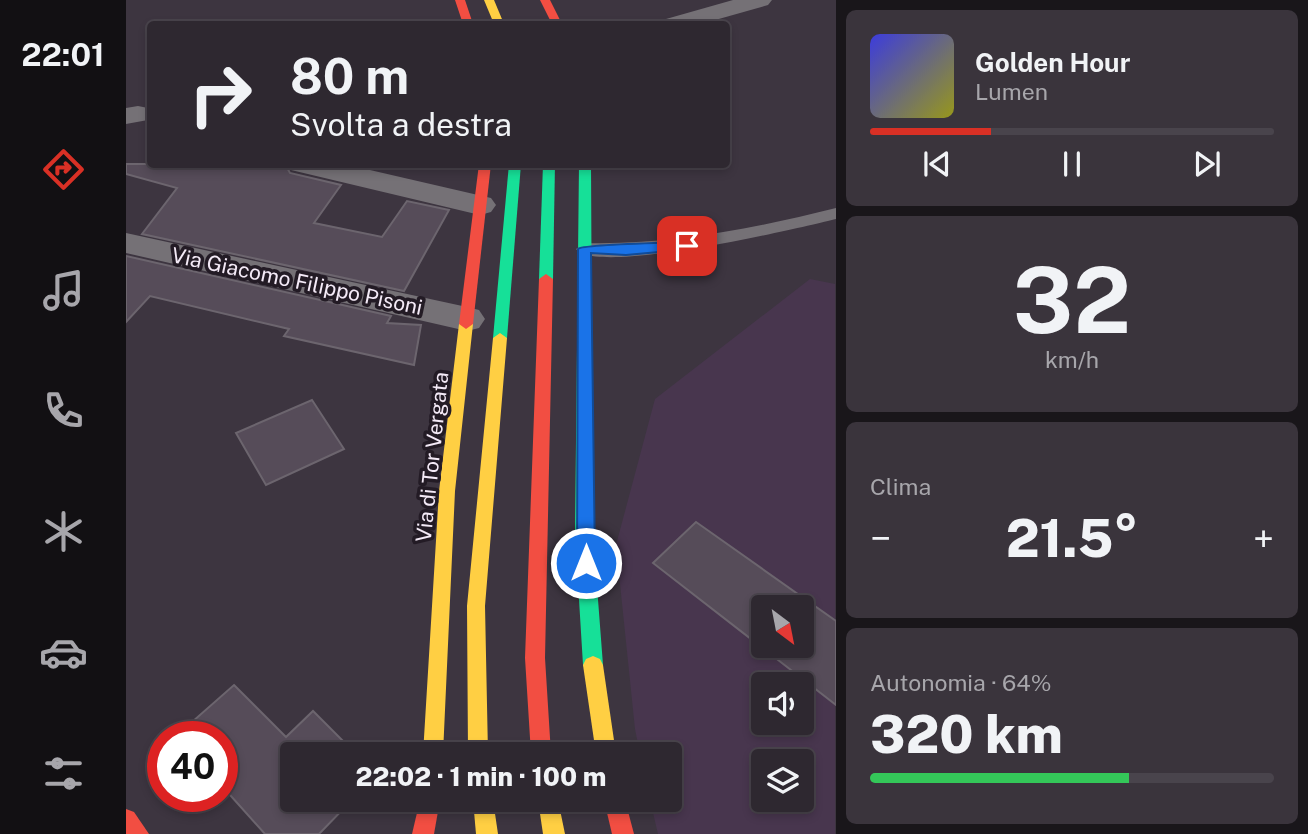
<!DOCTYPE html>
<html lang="it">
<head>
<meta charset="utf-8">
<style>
	:root { --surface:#2e2830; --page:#3a343c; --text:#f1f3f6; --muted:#a7a6ab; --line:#49444c; --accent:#d93025 }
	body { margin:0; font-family:"Public Sans",sans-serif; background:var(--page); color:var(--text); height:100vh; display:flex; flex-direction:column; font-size:26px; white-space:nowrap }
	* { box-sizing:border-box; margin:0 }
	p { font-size:23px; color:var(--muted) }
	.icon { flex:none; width:38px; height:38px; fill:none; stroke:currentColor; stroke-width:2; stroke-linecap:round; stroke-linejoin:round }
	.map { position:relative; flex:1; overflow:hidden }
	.sheet { display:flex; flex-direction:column; gap:10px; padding:10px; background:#19161a; width:472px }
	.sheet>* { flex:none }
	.hud { position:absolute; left:21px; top:21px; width:583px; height:147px; border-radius:7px; box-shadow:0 4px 10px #0003,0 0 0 2px var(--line); background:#2e2830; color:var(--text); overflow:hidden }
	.needle { width:46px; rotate:148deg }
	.controls { position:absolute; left:625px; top:595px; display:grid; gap:14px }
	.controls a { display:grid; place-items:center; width:63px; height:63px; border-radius:7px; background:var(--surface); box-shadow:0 4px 10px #0003,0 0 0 2px var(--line); font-size:35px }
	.speed { position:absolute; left:21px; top:721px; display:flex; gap:14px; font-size:35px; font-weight:700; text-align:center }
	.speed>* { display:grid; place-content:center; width:91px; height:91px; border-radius:50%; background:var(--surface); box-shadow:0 4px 10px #0003,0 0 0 2px var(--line); line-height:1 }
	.speed .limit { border:10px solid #d22; background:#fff; color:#111 }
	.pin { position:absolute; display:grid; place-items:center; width:60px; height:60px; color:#fff; margin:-30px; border-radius:14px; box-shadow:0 4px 10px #0006 }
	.me { position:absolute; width:77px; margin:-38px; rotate:0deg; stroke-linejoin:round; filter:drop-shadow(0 0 5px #0008) }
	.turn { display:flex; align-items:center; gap:24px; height:147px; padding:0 28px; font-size:32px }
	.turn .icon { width:91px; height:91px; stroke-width:2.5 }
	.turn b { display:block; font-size:49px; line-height:60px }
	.big { font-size:52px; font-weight:800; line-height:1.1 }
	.sheet .widget { flex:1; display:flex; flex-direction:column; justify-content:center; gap:10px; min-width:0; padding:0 24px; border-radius:10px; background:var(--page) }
	.sheet .dial { align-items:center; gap:0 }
	.dial b { font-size:91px; line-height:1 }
	.song { display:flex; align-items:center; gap:21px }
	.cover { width:84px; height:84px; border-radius:10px; background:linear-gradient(135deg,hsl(240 70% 55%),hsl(60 70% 35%)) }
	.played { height:7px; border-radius:4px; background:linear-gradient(90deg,var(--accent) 30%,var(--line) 30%) }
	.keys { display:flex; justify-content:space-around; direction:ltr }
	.heat { display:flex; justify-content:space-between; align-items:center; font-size:38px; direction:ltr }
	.charge { height:10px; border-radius:5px; background:linear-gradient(90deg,#34c759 64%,var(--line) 0) }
	.trip { position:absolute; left:154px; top:742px; width:402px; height:70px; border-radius:7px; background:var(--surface); box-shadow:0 4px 10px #0003,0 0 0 2px var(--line); font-weight:800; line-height:70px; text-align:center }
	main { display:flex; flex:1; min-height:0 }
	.tab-bar { display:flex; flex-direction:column; width:126px; justify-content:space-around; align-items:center; background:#121013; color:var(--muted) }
	.tab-bar .icon { width:49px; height:49px }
	.tab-bar .current { color:var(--accent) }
	.tab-bar b { font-size:32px; color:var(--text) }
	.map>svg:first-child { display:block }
	.built { fill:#48364e; fill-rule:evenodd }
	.building { fill:#564c59; stroke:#6c656e; stroke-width:2; fill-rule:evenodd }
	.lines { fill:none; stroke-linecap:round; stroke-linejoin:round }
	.lane { fill:#757176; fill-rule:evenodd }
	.street { fill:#757176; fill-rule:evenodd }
	.fast { fill:#16e098; fill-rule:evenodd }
	.slow { fill:#ffcf43; fill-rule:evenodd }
	.jam { fill:#f24e42; fill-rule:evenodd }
	.route { fill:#1a73e8; stroke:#114b97; stroke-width:2 }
	.labels { text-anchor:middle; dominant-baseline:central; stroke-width:7; stroke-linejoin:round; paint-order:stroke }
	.street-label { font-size:21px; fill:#f4eaf7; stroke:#231b25 }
</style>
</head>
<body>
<main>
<nav class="tab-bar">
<b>22:01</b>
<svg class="icon current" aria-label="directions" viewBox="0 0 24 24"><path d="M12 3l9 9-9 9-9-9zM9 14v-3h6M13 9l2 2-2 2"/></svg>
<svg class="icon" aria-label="music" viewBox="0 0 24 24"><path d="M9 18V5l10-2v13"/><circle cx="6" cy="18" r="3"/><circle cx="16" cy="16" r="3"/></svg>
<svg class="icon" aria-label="phone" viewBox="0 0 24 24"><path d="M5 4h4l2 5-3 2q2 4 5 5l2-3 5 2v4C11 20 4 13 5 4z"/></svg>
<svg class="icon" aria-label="climate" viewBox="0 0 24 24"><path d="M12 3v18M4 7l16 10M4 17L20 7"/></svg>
<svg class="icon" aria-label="car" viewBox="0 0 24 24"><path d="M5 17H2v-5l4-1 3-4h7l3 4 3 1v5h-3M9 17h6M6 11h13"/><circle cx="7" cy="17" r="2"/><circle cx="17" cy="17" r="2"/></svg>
<svg class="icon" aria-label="filters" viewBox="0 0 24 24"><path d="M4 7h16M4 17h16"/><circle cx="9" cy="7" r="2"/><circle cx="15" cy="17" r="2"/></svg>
</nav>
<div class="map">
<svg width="710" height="834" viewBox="0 0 710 834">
	<rect width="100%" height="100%" fill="#3d3540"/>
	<path class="built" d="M684,279L709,284V834H532L524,800H544V754H514L509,729L490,545L529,399ZM637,607H676V646H637ZM637,684H676V723H637ZM637,761H676V800H637Z"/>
	<g class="building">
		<path d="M0,164H159L164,173L215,185L188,223L256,237L281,201L323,210L278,291L16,234L51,188L0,174Z"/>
		<path d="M0,256L265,316L261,323L295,325L288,365L158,336L163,329L24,296L0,322Z"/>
		<path d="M186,400L218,449L140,485L110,433Z"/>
		<path d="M570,522L710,621V705L527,563ZM637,607H676V646H637Z"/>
		<path d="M108,685L160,737L187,711L230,754H166V800H226L193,834H139L96,786V737H49Z"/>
	</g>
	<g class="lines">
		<path class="lane" d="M710,208V219C674,228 470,276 450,249L459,243C545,245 626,229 710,208Z"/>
		<g class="street">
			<path d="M607,0H646L642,5L575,24H537L540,19Z"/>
			<path d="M12,106L22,108L24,116L22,120L0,124V108Z"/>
			<path d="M161,164H218L365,198L370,205L365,212L354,215L165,170Z"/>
			<path d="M0,233L341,307L353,310L359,319L353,328L341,331L0,253Z"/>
		</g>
		<g class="fast">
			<path d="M383,164H395L381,338L374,343L367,338Z"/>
			<path d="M417,164H429L427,279L420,284L413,279Z"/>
			<path d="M453,164H465L467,534L477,665L474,671L467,674L460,671L457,665L449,534Z"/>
		</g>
		<g class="slow">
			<path d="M358,0H368L378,24H368Z"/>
			<path d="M340,319L347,324L329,491L317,754H297L313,491L333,324Z"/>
			<path d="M374,333L381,338L359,606L362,754H342L341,606L367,338Z"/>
			<path d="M467,656L474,659L477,665L490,754H470L457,665L460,659Z"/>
			<path d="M347,800H367L372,834H350Z"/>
			<path d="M412,800H432L439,834H417Z"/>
		</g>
		<g class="jam">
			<path d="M329,0H339L347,24H337Z"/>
			<path d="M414,0H424L436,24H426Z"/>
			<path d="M353,164H365L347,324L340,329L333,324Z"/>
			<path d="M420,274L427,279L419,658L425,754H405L399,658L413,279Z"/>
			<path d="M294,800H314L308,834H286Z"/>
			<path d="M478,800H499L508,834H486Z"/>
			<path d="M0,809L8,812L23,834H0Z"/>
		</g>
	</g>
	<path class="route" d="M561,242L568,246L566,249L500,255L465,253L469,563L460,570L451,563L452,249C456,244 545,243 561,242Z"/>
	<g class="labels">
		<g class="street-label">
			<text transform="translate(171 281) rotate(12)">Via Giacomo Filippo Pisoni</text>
			<text transform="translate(306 457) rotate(-84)">Via di Tor Vergata</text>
		</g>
	</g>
</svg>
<div class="controls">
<a><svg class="needle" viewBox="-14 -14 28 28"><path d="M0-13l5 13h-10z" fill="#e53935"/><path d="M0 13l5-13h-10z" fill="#a7a6ab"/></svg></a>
<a><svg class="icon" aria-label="sound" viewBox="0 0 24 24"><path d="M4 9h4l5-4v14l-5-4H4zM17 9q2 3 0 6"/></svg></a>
<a><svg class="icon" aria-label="layers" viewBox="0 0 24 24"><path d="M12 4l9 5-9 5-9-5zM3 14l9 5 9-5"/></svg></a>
</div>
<div class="speed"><div class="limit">40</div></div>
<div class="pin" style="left:561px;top:246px;background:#d93025"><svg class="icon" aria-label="arrive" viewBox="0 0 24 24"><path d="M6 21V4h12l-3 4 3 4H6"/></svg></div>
<svg class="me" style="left:460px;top:563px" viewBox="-20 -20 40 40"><circle r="17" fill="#1a73e8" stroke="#fff" stroke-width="3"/><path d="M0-11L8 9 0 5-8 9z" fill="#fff"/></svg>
<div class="trip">22:02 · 1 min · 100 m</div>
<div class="hud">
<div class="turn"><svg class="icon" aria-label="right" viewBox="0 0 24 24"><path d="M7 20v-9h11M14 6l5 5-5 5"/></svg><div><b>80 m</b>Svolta a destra</div></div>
</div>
</div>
<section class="sheet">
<div class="widget">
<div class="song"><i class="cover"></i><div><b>Golden Hour</b><p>Lumen</p></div></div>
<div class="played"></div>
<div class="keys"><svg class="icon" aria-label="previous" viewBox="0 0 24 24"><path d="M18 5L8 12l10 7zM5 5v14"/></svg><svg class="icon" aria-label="pause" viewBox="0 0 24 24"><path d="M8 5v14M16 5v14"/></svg><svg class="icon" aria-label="next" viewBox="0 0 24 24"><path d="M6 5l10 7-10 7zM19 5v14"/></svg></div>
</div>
<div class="widget dial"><b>32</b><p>km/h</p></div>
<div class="widget"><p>Clima</p>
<div class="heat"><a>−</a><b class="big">21.5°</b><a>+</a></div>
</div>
<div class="widget"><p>Autonomia · 64%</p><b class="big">320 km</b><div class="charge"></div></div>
</section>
</main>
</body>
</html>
